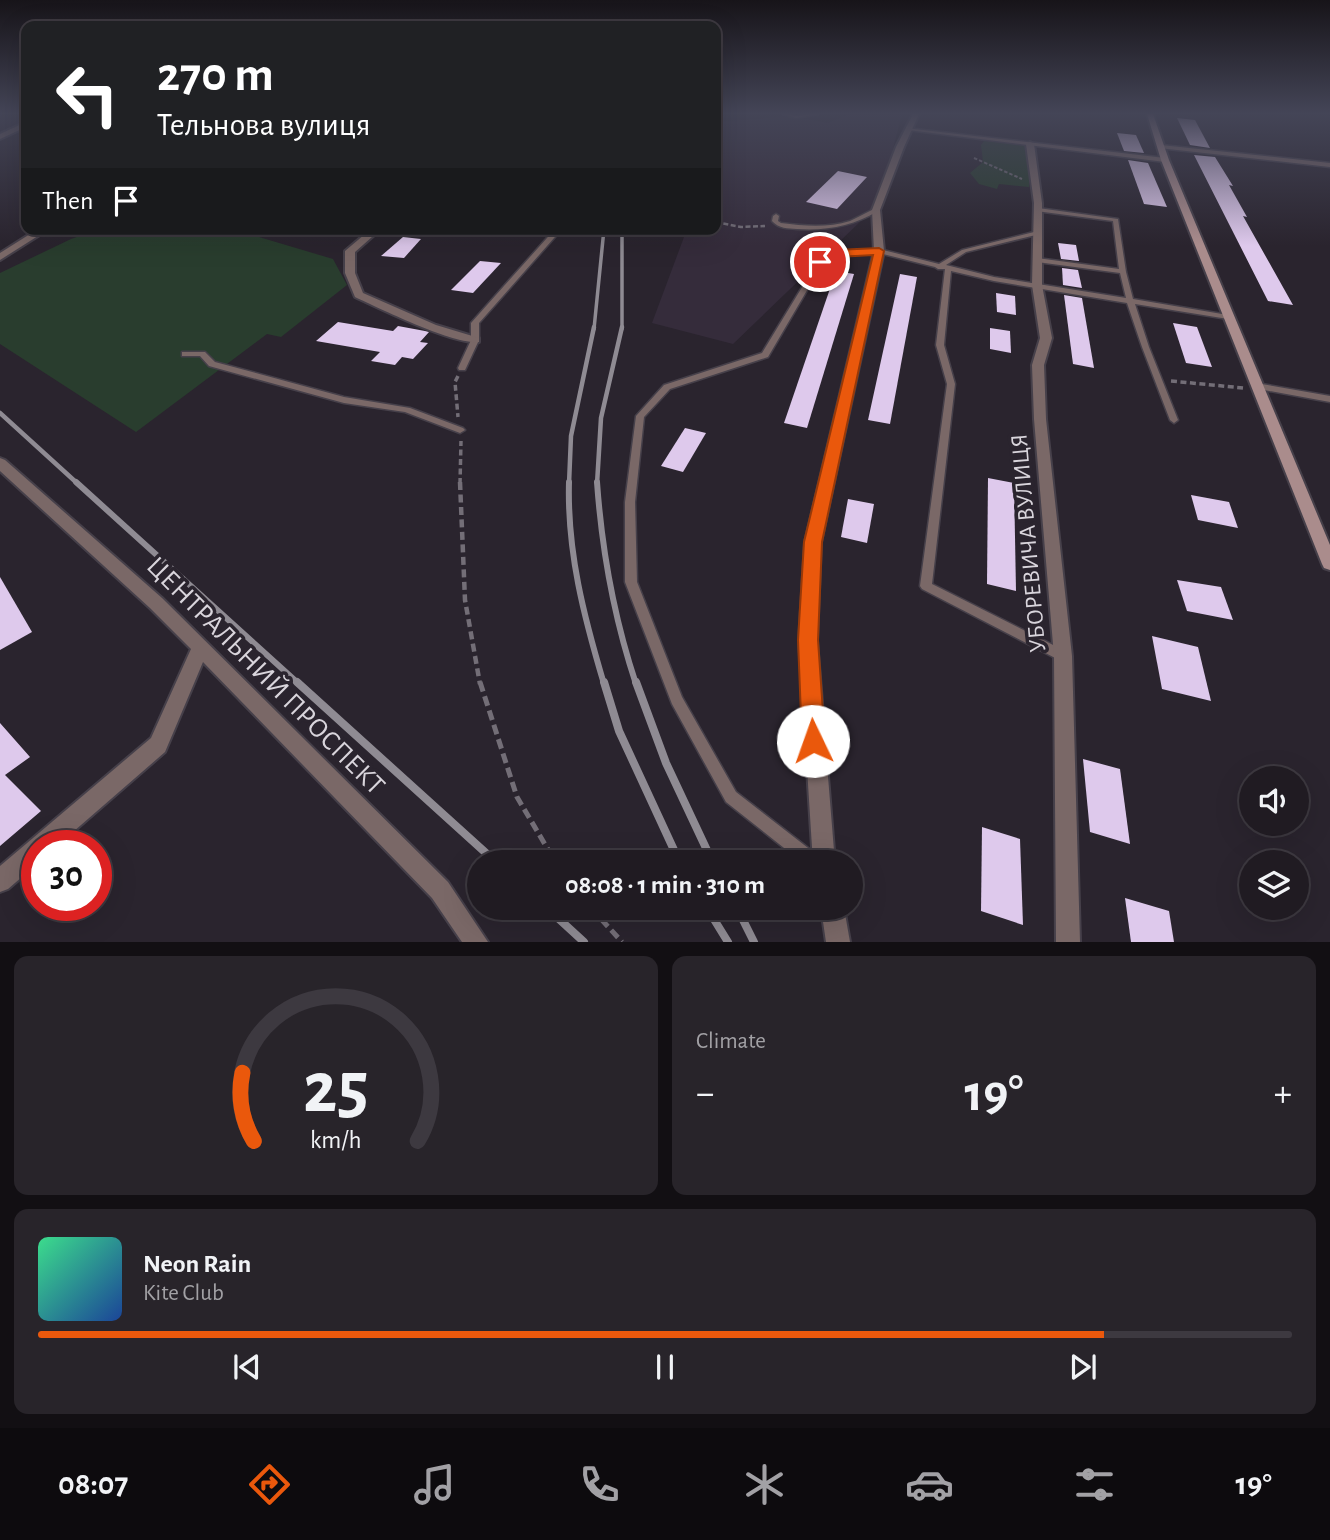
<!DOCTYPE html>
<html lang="en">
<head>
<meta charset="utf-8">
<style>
	:root { --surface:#201b22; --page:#28242a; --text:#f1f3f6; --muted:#a2a1a5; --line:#3d3940; --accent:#ea580c }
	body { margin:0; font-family:"Alegreya Sans",sans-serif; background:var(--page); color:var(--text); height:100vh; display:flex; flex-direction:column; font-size:26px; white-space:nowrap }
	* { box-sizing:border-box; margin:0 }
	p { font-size:23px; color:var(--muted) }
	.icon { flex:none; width:38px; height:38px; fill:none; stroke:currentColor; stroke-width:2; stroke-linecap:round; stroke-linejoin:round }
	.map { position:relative; height:942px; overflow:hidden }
	.details { display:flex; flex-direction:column; gap:14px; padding:14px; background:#120f13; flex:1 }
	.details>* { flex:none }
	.banner { position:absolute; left:21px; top:21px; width:700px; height:214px; border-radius:14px; box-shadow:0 7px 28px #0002,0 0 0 2px var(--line); background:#202124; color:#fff; overflow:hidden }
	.fabs { position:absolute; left:1239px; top:766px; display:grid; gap:14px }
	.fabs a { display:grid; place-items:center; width:70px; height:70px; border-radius:50%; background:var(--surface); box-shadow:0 7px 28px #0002,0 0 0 2px var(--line); font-size:35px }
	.speed { position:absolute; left:21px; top:830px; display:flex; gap:14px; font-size:35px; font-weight:700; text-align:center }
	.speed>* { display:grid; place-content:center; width:91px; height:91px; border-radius:50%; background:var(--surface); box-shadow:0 7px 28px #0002,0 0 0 2px var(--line); line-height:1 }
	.speed .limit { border:10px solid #d22; background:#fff; color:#111 }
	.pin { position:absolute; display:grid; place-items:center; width:60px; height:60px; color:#fff; margin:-30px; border:4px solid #fff; border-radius:50%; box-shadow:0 2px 7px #0007 }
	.me { position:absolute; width:77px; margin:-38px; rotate:357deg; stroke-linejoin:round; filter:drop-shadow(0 0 5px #0008) }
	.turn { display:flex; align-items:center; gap:24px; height:147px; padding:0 21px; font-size:32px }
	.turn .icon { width:91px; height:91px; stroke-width:2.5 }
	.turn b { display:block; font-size:49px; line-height:60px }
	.then { display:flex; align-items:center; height:66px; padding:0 21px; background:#0003; gap:14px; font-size:26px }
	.big { font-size:52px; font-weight:700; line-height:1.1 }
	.details .tile { flex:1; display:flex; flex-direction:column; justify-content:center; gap:10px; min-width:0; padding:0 24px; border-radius:14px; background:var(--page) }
	.details .dial { align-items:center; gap:0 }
	.dial svg { height:182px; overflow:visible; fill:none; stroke:var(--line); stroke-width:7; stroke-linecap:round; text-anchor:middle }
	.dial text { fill:var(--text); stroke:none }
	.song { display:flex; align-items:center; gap:21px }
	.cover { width:84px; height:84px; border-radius:10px; background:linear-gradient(135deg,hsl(150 70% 55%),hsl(220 70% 35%)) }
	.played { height:7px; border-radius:4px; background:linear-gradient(90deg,var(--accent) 85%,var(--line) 85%) }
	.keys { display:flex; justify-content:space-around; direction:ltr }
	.heat { display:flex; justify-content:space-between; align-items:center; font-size:38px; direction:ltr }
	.details .tiles { flex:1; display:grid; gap:14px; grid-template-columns:1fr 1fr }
	.tile:last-child { grid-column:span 2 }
	.trip { position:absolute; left:467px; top:850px; width:396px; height:70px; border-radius:35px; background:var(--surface); box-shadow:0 7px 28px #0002,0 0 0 2px var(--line); font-weight:700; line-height:70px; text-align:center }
	.tabs { display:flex; height:112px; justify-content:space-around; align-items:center; background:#0d0b0e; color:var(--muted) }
	.tabs .icon { width:49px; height:49px }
	.tabs .active { color:var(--accent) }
	.tabs b { font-size:32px; color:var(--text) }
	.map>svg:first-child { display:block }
	.built { fill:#352c3b }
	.green { fill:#293d2e }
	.building { fill:#dec9ec }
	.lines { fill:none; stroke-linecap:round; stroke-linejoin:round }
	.service-casing { stroke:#46404a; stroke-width:3 }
	.minor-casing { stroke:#46404a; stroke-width:4 }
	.secondary-casing { stroke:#46404a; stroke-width:4 }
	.path-far4 { stroke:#736e77; stroke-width:2; stroke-dasharray:3.5 2; stroke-linecap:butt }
	.path-far3 { stroke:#736e77; stroke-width:2.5; stroke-dasharray:5 2.5; stroke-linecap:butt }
	.path-far2 { stroke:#736e77; stroke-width:3.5; stroke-dasharray:6 3.5; stroke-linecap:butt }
	.path-far1 { stroke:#736e77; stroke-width:4.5; stroke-dasharray:8 4.5; stroke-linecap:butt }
	.path { stroke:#736e77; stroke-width:5; stroke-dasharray:10 5; stroke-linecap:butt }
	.service { fill:#7a6867; fill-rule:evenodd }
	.minor { fill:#7a6867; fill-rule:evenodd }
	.secondary { fill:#aa8c8c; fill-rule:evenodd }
	.rail-far3 { stroke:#8f8b93; stroke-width:3.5 }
	.rail-far2 { stroke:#8f8b93; stroke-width:4.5 }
	.rail-far1 { stroke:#8f8b93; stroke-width:6 }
	.rail { stroke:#8f8b93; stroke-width:8 }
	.route { fill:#ea580c; stroke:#983908; stroke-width:2 }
	.labels { text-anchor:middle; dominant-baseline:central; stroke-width:7; stroke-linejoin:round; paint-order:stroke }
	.street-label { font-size:24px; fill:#d9d5dc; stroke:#2a242e }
	.near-street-label { font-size:28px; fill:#d9d5dc; stroke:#2a242e }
</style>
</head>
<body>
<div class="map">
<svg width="1330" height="942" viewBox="0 0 1330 942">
	<rect width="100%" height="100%" fill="#2a242e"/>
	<path class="built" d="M849,114H902L880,199L863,219L733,344L652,323L687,229H716V122L792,116L828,123Z"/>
	<g class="green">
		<path d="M984,141L1031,145L1029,187L999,184L997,189L979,184L970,173L983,162L981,145Z"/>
		<path d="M100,229H232L333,259L347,285L281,337L267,334L136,432L0,344V273L71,239Z"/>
	</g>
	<g class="building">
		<path d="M1177,118L1195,120L1210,148L1190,145Z"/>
		<path d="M1117,133L1136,135L1144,153L1124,151Z"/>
		<path d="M1194,155L1215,157L1233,186L1229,185L1247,217L1243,216L1293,305L1268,301Z"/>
		<path d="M1128,160L1148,163L1167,207L1144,204Z"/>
		<path d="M838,171L867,177L837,209L806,202Z"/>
		<path d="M403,237L421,239L404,258L381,256Z"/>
		<path d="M1058,243L1076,245L1079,261L1061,259Z"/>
		<path d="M480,261L501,263L473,293L451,290Z"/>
		<path d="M1062,268L1078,270L1082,288L1063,285Z"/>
		<path d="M836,271L854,274L807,428L784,423Z"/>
		<path d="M900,274L917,277L890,424L868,420Z"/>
		<path d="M996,293L1015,296L1016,315L997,312Z"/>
		<path d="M1064,295L1082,298L1094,368L1073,364Z"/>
		<path d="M338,322L393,331L398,326L425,331L429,332L420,342L428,343L413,359L402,357L395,365L371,361L380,352L316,341Z"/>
		<path d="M1173,323L1197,327L1212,367L1186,363Z"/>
		<path d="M990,328L1010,331L1011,353L990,349Z"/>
		<path d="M685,428L706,433L683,472L661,466Z"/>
		<path d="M988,478L1014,483L1016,591L987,584Z"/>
		<path d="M1191,495L1229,502L1238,528L1198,520Z"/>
		<path d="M848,499L874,504L867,543L841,537Z"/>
		<path d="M0,577L32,632L0,650Z"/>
		<path d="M1177,580L1221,587L1233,620L1187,611Z"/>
		<path d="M1152,636L1198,647L1211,701L1162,689Z"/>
		<path d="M0,723L30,757L5,775L41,811L0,846Z"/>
		<path d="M1083,759L1120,769L1130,844L1090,832Z"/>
		<path d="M982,827L1020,839L1023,925L981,911Z"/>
		<path d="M1125,898L1169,911L1174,942H1131Z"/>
	</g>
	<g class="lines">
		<defs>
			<g id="service">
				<path d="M783,114L796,116L818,114L796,118Z"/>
				<path d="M906,128L1165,158L1168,160L1165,162L908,130Z"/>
				<path d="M1161,145L1330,163V167L1159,148V146Z"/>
				<path d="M876,208L878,209V211C853,226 827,231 797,229C788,228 779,229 772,221L773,216L776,214L779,216L778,221L781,223C804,226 828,228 850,221C859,217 867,212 876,208Z"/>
				<path d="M1038,208L1118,219L1126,272L1133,299L1228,315L1232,317L1228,319L1135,304L1149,347L1178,420L1174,423L1170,420L1142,347L1127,303L994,281L951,271L944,345L955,384L932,584L1067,652L1069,656L1067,660L1063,661L1059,660L922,589L920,586L947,384L936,345L945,269H938L935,267L879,253L836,256L823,263L768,357L670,389L644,417L635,502L637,582L682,697L736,792L821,858L823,863H803L726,802L672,704L625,582V502L636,416L664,385L762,353L818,261L833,253L879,249L939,264L962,250L1038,231L1041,233L1040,234L966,252L946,265L994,277L1126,298L1120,273L1037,262L1034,260L1037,258L1119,269L1113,221L1036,211V209Z"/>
				<path d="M555,229H562L479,323V340L466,368L465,370H459L458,368L471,340V323Z"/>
				<path d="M182,352H205L215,362L344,397L410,408L463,428L465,430L460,433L405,412L344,403L209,366L200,356H182Z"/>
				<path d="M1256,383L1330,396V402L1253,388L1252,386Z"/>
			</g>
			<g id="minor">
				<path d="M913,114H919L904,147L880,210L884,251L821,542L817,641L835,863H813L799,641L805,542L874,251L872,210L896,147Z"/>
				<path d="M26,122V127L0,139V134Z"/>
				<path d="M1030,142L1034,144L1042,203V285L1052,338L1044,365L1046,419L1072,656L1080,942H1056L1054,656L1034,419L1032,365L1040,338L1032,285L1034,203L1026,144Z"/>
				<path d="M38,229H49L0,260V253Z"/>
				<path d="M371,229H381L355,252V273L363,293L436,325L479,338V342C454,345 381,309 355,297L345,273V251Z"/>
				<path d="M0,458L5,460L162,598L448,882L488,942H462L432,898L203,662L165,752L58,845H37V864L8,889L0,892V866L151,738L191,649L150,608L0,471Z"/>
				<path d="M821,908H844L850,942H826Z"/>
			</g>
			<path id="secondary" d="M1147,114H1153L1169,160L1330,545V570L1324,568L1322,564L1161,160Z"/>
		</defs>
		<use href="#service" class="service-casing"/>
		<use href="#minor" class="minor-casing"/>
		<use href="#secondary" class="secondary-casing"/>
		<path class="path-far4" d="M974,158L1022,179"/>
		<path class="path-far3" d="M716,222L741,227L765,226"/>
		<g class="path-far2">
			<path d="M458,376L455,382L458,417"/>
			<path d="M1171,381L1243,388"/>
			<path d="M460,484L461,441"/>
		</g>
		<path class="path-far1" d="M460,482L465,600L480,684"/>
		<g class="path">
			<path d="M480,682L517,797L556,863"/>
			<path d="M591,908L622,942"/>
		</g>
		<use href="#service" class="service"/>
		<use href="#minor" class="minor"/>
		<use href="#secondary" class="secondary"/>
		<g class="rail-far3">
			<path d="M622,229V329"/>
			<path d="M594,329L604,229"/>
		</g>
		<g class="rail-far2">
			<path d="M0,413L78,484"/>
			<path d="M569,484L571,436L594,327"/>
			<path d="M597,484L601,418L622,327"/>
		</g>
		<g class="rail-far1">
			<path d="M76,482L299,684"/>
			<path d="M569,482C567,552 584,617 604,684"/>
			<path d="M597,482C602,552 614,618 636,684"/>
		</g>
		<g class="rail">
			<path d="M297,682L497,863"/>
			<path d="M604,682L619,731L680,863"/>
			<path d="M636,682L666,763L713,863"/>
			<path d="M547,908L584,942"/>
			<path d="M707,908L728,942"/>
			<path d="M737,908L754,942"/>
		</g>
	</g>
	<linearGradient id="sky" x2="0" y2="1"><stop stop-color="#171419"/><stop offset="0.46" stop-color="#444557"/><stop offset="1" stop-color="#444557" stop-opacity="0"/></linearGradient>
	<rect width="1330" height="246" fill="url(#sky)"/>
	<path class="route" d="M879,248L884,251L822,542L818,640L825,741L821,748L813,751L806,748L802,741L798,640L804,542L873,255L837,257L820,266L815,262L835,250Z"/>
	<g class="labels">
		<g class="street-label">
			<text transform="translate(1029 543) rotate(-95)">УБОРЕВИЧА ВУЛИЦЯ</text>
		</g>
		<g class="near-street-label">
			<text transform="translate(265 676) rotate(45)">ЦЕНТРАЛЬНИЙ ПРОСПЕКТ</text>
		</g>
	</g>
</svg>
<div class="fabs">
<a><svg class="icon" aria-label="sound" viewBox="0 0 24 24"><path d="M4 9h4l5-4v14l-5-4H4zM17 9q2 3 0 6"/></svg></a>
<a><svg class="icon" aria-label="layers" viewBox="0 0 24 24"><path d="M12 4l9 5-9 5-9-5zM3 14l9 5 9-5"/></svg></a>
</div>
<div class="speed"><div class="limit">30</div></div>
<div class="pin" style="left:820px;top:262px;background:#d93025"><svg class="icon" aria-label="arrive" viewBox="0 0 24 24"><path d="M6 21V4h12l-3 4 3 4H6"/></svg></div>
<svg class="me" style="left:813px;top:741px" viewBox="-20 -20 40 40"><circle r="19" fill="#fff"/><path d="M0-13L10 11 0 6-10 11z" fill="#ea580c"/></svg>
<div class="trip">08:08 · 1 min · 310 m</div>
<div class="banner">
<div class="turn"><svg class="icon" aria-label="left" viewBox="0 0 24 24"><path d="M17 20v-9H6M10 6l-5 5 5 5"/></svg><div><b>270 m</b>Тельнова вулиця</div></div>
<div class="then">Then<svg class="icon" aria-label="arrive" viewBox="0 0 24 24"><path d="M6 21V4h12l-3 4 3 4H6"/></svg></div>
</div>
</div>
<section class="details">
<div class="tiles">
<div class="tile dial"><svg viewBox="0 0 100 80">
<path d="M14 69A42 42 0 1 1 86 69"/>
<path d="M14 69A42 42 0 0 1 9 39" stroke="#ea580c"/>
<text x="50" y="56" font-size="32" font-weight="700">25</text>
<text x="50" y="72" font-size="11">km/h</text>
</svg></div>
<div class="tile"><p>Climate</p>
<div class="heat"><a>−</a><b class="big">19°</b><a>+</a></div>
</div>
<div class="tile">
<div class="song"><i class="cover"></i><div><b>Neon Rain</b><p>Kite Club</p></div></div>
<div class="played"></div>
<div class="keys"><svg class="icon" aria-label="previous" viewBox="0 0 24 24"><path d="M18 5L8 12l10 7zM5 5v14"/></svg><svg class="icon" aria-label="pause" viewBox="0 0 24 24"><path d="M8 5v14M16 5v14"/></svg><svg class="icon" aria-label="next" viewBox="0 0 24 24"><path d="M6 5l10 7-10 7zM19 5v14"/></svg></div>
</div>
</div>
</section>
<nav class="tabs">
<b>08:07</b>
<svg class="icon active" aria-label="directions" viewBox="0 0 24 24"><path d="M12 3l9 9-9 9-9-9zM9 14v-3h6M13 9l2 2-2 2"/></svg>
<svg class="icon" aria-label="music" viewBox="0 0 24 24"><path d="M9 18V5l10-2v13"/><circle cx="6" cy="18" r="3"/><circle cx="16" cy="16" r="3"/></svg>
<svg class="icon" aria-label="phone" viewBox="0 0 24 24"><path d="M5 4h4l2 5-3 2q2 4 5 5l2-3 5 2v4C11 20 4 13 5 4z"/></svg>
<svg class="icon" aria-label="climate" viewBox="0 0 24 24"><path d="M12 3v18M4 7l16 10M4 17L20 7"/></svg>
<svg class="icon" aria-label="car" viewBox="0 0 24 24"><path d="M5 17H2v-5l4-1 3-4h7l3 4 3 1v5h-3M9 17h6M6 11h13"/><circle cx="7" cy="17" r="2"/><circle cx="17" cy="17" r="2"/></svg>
<svg class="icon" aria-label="filters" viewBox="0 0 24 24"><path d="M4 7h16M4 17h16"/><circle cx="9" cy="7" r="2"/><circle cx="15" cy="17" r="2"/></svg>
<b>19°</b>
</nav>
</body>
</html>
